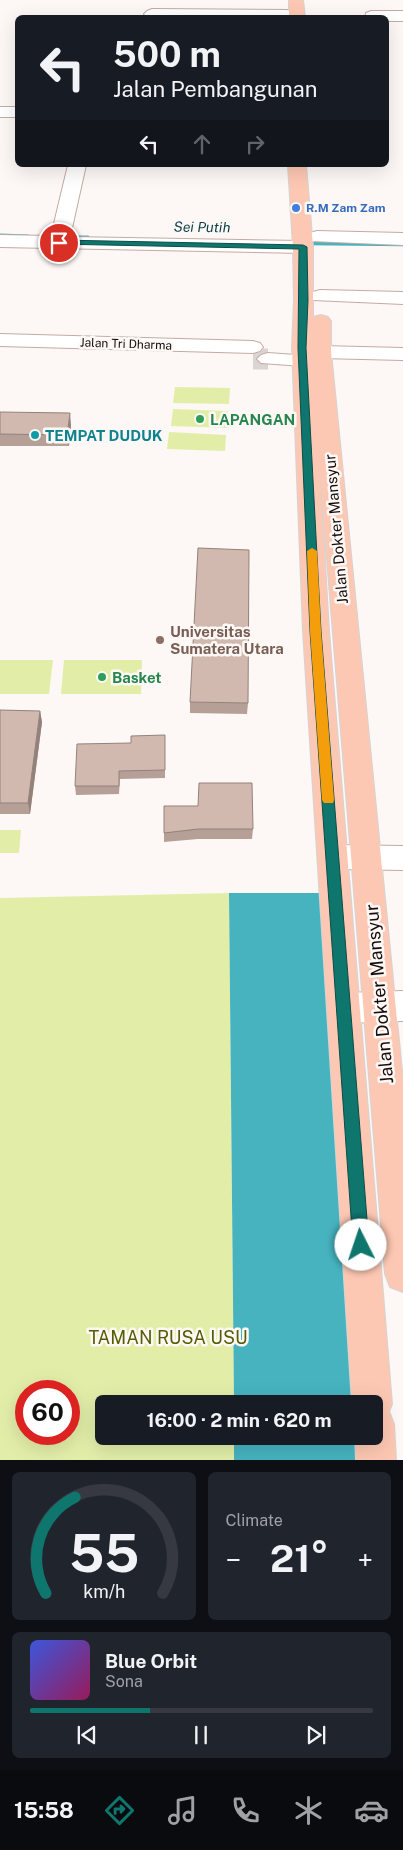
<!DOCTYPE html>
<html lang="en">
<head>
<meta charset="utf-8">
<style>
	:root { --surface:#171b24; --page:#20242c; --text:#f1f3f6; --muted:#9ea1a6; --line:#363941; --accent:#0f766e }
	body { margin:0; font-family:"Public Sans",sans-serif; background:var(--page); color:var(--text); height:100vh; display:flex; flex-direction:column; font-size:19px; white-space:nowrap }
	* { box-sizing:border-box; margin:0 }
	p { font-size:16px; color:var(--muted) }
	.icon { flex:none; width:28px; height:28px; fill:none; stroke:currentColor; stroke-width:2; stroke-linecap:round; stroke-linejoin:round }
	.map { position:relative; height:1460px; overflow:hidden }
	.drawer { display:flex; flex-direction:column; gap:12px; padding:12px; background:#0d0f14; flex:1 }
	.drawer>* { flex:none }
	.top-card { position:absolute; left:15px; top:15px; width:374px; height:152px; border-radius:8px; box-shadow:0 5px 20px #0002; background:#171b24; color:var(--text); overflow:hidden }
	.speed { position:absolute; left:15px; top:1380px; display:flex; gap:10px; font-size:25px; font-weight:700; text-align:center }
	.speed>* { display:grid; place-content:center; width:65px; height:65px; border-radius:50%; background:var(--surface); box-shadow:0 5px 20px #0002; line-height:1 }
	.speed .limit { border:8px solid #d22; background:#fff; color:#111 }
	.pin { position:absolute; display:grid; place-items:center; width:42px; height:42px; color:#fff; margin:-21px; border:2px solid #fff; border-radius:50%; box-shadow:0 1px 5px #0007 }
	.me { position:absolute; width:55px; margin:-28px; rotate:356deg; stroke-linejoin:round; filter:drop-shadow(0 0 4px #0008) }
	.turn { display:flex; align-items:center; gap:18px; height:105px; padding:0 15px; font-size:22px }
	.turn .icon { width:65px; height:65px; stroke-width:2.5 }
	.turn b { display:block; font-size:35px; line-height:42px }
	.lanes { display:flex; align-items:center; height:48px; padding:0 15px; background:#0003; justify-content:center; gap:25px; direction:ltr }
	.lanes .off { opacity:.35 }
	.big { font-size:38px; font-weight:700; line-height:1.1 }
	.drawer .card { flex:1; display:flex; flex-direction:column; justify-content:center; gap:8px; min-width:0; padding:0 18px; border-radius:8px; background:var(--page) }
	.drawer .dial { align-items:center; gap:0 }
	.dial svg { height:130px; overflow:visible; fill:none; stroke:var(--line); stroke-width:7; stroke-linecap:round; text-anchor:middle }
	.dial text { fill:var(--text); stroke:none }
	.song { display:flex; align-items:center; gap:15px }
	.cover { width:60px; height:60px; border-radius:8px; background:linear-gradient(135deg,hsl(230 70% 55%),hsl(330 70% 35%)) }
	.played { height:5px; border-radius:2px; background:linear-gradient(90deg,var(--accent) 35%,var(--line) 35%) }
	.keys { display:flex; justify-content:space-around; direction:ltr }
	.heat { display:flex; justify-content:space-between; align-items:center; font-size:28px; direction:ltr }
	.drawer .tiles { flex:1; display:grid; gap:12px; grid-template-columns:1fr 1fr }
	.card:last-child { grid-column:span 2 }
	.trip { position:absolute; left:95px; top:1395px; width:288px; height:50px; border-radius:8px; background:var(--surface); box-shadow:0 5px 20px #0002; font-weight:700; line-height:50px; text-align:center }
	.menu { display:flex; height:80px; justify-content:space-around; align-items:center; background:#090b0e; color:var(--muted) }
	.menu .icon { width:35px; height:35px }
	.menu .selected { color:var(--accent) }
	.menu b { font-size:22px; color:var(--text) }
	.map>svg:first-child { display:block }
	.green { fill:#e2eea8; fill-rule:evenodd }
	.water { fill:#46b3bf }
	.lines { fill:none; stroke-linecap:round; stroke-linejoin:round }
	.stream-far1 { stroke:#46b3bf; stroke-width:3 }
	.stream { stroke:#46b3bf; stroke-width:4.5 }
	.minor-tunnel { stroke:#dad5d3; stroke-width:21; stroke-dasharray:21 11; stroke-linecap:butt }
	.minor-casing { stroke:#c4aba2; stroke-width:2 }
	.major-casing { stroke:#d5d3d3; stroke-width:2 }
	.minor { fill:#fff; fill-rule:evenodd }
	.major { fill:#fdc8b3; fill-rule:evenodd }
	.wall { fill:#b59f96 }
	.shaded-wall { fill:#93827a }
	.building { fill:#d2b9af; stroke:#93827a }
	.route { fill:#0f766e; stroke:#0a4d48 }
	.slow { fill:#f59e0b }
	.shop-dot { fill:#3f7fe0; stroke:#fdf8f6; stroke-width:2 }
	.leisure-dot { fill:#2e9e5b; stroke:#fdf8f6; stroke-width:2 }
	.culture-dot { fill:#0f9aa8; stroke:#fdf8f6; stroke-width:2 }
	.education-dot { fill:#8d6e63; stroke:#fdf8f6; stroke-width:2 }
	.labels { text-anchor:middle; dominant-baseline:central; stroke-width:5; stroke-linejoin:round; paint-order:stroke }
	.far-shop-label { font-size:12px; font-weight:bold; fill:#366cbe; stroke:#fdf8f6; text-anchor:start }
	.far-street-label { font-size:12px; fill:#150d0a; stroke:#fdf8f6 }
	.far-water-label { font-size:14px; font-style:italic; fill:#0c3e44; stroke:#fdf8f6 }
	.leisure-label { font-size:15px; font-weight:bold; fill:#27864d; stroke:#fdf8f6; text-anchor:start }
	.culture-label { font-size:15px; font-weight:bold; fill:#0d838f; stroke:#fdf8f6; text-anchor:start }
	.street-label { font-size:15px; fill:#150d0a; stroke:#fdf8f6 }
	.education-label { font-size:15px; font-weight:bold; fill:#785e54; stroke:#fdf8f6; text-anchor:start }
	.near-street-label { font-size:18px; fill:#150d0a; stroke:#fdf8f6 }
	.near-park-label { font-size:18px; fill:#545d01; stroke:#fdf8f6 }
</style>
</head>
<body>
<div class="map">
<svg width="403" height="1460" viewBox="0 0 403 1460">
	<rect width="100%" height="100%" fill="#fdf8f6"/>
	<g class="green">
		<path d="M175,387L230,388L229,404L173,403Z"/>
		<path d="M173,409L228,411L227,428L171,426Z"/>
		<path d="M169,432L226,435L225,451L167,449Z"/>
		<path d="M0,660H53L49,694H0Z"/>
		<path d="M64,660H142L141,694H61Z"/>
		<path d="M0,830H21L19,853H0Z"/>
		<path d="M229,893L234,1404H104V1436H234V1460H0V898ZM26,1391H69V1434H26Z"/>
	</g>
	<g class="water">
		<path d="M229,893H335L372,1404H234Z"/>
		<path d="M374,1424L376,1460H234V1436H374Z"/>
	</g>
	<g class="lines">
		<g class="stream-far1">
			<path d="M0,235L28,236"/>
			<path d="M65,237H88"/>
		</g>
		<path class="stream" d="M307,243L403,244"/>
		<path class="minor-tunnel" d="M253,359H268"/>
		<defs>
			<g id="minor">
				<path d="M152,9L287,10L292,12L295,15L293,18L147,17L144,14L147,11Z"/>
				<path d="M371,11H403V21H386V18H365L366,13Z"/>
				<rect x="0" y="107" width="18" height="10"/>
				<path d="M68,165H86L70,237L303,241L310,243L313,247L310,251L303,253L0,247V235L51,236Z"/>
				<path d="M317,231L403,233V245L310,241L308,237L310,233Z"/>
				<path d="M320,290L403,292V304L313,300L310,296L313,292Z"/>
				<path d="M0,334L253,341L260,343L263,347L260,351L253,353L0,346Z"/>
				<path d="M321,346L403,348V360L321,358L314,356L311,352L314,348Z"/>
				<path d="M268,353L310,356L314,360L310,364L303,366L261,363L257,359L261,355Z"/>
				<path d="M333,845L403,846V870L333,869L322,866L318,857L322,848Z"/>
				<path d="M403,991V1021L344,1023L333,1018L328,1008L333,998L344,993Z"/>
			</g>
			<g id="major">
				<path d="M289,0H303L305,18H289Z"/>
				<path d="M288,165H306L313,247V317L321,315L328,317L331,321V352L403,1081V1292L390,1287L385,1274L319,461L329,631L392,1404L389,1411L394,1424L396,1460H356L355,1436H374V1404H352L303,631L292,348L294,300L293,247Z"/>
			</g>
		</defs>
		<use href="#minor" class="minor-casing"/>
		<use href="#major" class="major-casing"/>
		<use href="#minor" class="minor"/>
		<use href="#major" class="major"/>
	</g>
	<g class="wall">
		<path d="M0,412L71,425L69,446H0Z"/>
		<path d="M190,702L248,703L247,714L190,713Z"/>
		<path d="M0,710L40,711L42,722L30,814H0Z"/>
		<path d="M165,735V778L120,779L119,794L76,795L75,786L131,743Z"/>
		<path d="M164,806L253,829L252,839H198L164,842Z"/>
	</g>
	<g class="shaded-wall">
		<path d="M70,413L71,425L69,446L67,435Z"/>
		<path d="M40,711L42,722L30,814L28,803Z"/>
	</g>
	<g class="building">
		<path d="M0,412L70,413L67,435L0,434Z"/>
		<path d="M198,548L249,550L248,703L190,702Z"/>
		<path d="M0,710L40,711L28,803H0Z"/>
		<path d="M165,735V770L119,771V786H75L77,744L131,743V736Z"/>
		<path d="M199,783H252L253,829H198L164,833V806H198Z"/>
	</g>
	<path class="route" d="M59,240L303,245L307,247L308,300L306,348L321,631L369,1245L366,1251L361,1253L356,1251L353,1245L310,631L298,348L299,249L56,244L55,243Z"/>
	<path class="slow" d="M312,548L317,551L321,631L334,800L333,803H324L322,800L310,631L307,551Z"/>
	<circle class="shop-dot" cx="296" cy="208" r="5"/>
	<g class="leisure-dot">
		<circle cx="200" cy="419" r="5"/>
		<circle cx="102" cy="677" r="5"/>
	</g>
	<circle class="culture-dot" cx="35" cy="435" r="5"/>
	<circle class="education-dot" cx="160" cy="640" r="5"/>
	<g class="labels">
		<g class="far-shop-label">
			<text x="306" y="208">R.M Zam Zam</text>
		</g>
		<g class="far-street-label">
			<text transform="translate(126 344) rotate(2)">Jalan Tri Dharma</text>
		</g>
		<g class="far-water-label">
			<text transform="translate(202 227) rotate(1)">Sei Putih</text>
		</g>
		<g class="leisure-label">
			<text x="210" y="419">LAPANGAN</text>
			<text x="112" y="677">Basket</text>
		</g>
		<g class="culture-label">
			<text x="45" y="435">TEMPAT DUDUK</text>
		</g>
		<g class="street-label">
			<text transform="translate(336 529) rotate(-95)">Jalan Dokter Mansyur</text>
		</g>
		<g class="education-label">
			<text x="170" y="631">Universitas<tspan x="170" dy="17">Sumatera Utara</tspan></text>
		</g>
		<g class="near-street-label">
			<text transform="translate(379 994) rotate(-95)">Jalan Dokter Mansyur</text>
		</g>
		<g class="near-park-label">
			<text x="168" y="1337">TAMAN RUSA USU</text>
		</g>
	</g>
</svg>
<div class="speed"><div class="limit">60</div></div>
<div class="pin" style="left:59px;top:243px;background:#d93025"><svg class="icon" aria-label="arrive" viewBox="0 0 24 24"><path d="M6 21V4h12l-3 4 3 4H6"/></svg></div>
<svg class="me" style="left:361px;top:1245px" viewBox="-20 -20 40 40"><circle r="19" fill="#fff"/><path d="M0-13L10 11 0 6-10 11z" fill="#0f766e"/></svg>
<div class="trip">16:00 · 2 min · 620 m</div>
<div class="top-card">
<div class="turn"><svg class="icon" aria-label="left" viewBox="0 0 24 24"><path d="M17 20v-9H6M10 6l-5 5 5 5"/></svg><div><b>500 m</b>Jalan Pembangunan</div></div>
<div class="lanes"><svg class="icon" aria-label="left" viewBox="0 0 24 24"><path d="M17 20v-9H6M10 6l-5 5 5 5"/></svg><svg class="icon off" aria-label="ahead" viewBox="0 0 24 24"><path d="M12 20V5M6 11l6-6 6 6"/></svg><svg class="icon off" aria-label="right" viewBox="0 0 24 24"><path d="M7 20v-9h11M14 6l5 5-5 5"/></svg></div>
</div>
</div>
<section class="drawer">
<div class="tiles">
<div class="card dial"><svg viewBox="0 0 100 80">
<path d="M14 69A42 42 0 1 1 86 69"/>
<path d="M14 69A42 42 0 0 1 32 10" stroke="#0f766e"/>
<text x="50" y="56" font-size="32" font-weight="700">55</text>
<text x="50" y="72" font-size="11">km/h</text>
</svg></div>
<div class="card"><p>Climate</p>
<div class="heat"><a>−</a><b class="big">21°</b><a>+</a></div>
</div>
<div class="card">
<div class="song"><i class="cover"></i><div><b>Blue Orbit</b><p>Sona</p></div></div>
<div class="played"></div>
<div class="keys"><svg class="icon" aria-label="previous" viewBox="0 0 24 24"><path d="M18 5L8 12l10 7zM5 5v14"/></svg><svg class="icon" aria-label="pause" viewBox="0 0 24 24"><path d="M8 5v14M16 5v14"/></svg><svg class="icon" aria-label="next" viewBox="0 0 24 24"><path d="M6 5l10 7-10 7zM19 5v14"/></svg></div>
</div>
</div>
</section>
<nav class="menu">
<b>15:58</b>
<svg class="icon selected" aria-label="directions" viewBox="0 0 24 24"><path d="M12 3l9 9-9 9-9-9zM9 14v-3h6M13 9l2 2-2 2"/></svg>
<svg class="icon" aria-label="music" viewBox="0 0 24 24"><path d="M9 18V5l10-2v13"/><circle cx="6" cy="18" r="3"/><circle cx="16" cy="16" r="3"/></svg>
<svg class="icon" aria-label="phone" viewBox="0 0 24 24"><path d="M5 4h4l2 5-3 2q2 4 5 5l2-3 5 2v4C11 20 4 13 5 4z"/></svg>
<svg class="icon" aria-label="climate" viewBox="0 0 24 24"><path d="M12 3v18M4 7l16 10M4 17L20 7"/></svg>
<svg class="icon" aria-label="car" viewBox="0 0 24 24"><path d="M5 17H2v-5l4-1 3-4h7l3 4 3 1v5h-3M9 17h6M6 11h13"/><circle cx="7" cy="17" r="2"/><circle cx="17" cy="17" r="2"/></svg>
</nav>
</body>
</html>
